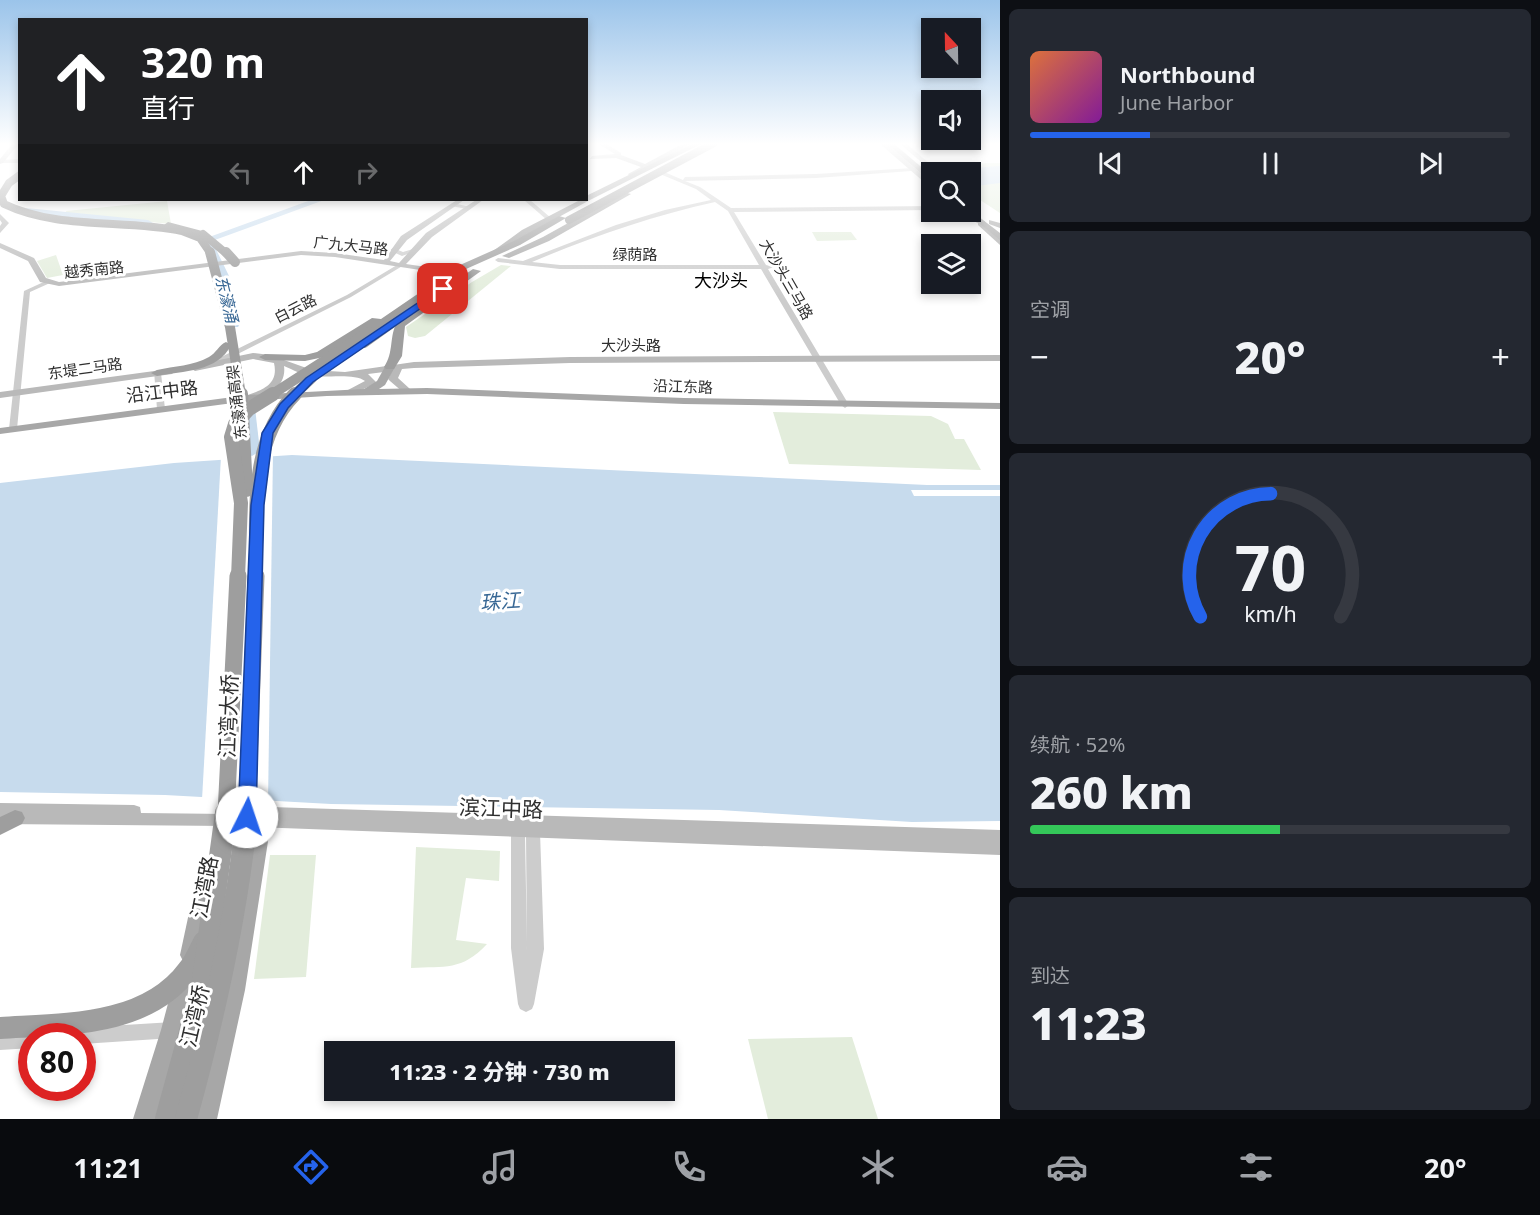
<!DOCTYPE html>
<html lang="zh">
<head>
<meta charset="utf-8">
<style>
	:root { --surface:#171b24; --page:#242831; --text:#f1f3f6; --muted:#9ea1a6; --line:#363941; --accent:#2563eb }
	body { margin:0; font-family:"Noto Sans","Noto Sans SC",sans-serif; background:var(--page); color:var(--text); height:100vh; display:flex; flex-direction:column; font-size:22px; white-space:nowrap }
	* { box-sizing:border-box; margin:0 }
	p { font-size:20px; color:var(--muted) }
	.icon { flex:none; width:33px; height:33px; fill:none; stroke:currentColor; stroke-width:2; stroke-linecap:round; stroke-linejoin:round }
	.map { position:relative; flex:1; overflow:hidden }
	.drawer { display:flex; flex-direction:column; gap:9px; padding:9px; background:#0d0f14; width:540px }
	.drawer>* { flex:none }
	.top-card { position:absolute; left:18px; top:18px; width:570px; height:183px; border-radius:0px; box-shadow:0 3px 9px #0003; background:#202124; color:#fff; overflow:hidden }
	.needle { width:39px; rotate:338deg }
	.fabs { position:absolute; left:921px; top:18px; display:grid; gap:12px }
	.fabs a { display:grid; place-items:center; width:60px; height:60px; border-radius:0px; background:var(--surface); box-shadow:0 3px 9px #0003; font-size:30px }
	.speed { position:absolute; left:18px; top:1023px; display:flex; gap:12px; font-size:30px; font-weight:700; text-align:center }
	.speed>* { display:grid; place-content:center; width:78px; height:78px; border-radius:50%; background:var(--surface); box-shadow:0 3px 9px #0003; line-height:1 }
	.speed .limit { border:9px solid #d22; background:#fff; color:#111 }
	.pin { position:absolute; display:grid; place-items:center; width:51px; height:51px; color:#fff; margin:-26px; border-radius:12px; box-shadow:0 3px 9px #0006 }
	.me { position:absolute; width:66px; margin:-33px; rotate:4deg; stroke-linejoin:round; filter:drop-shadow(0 0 4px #0008) }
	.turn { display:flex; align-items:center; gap:21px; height:126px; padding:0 24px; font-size:27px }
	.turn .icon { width:78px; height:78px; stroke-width:2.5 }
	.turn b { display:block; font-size:42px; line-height:51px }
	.lanes { display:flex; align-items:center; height:57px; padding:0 24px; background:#0003; justify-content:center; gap:30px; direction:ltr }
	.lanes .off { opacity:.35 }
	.big { font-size:45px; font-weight:800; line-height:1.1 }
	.drawer .widget { flex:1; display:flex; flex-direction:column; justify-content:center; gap:9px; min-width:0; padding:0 21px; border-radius:9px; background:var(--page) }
	.drawer .dial { align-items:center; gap:0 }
	.dial svg { height:156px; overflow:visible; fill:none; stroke:var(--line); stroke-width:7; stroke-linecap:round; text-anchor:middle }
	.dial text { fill:var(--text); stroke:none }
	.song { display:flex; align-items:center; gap:18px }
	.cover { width:72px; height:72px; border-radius:9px; background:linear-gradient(135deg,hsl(20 70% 55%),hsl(290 70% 35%)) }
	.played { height:6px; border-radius:3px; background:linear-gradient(90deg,var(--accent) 25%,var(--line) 25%) }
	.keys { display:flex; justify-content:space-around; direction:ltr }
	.heat { display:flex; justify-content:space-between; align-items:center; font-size:33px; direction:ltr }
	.charge { height:9px; border-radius:4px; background:linear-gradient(90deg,#34c759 52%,var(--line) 0) }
	.trip { position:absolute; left:324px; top:1041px; width:351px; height:60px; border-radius:0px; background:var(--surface); box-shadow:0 3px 9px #0003; font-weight:800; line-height:60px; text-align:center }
	.dock { display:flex; height:96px; justify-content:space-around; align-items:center; background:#090b0e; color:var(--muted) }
	.dock .icon { width:42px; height:42px }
	.dock .active { color:var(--accent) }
	.dock b { font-size:27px; color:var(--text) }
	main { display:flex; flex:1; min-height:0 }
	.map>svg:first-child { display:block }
	.green { fill:#e3eddc }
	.water { fill:#c7dbed }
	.pier { fill:#fff }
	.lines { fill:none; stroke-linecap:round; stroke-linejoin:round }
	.river { fill:#c7dbed; fill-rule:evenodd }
	.tertiary { fill:#ccc; fill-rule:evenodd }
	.secondary { fill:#b9b9b9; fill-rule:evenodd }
	.primary { fill:#a7a7a7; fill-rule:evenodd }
	.trunk { fill:#9e9e9e; fill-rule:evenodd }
	.trunk-bridge-far4 { stroke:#9e9e9e; stroke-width:8 }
	.trunk-bridge-far3 { stroke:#9e9e9e; stroke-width:10 }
	.trunk-bridge-far2 { stroke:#9e9e9e; stroke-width:14 }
	.trunk-bridge-far1 { stroke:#9e9e9e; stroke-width:17 }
	.trunk-bridge { stroke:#9e9e9e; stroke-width:22 }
	.route { fill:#2563eb; stroke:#184099; stroke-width:1.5 }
	.labels { text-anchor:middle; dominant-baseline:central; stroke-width:6; stroke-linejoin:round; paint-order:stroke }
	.far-street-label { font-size:15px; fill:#2f2f2f; stroke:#fff }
	.far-water-label { font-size:16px; font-style:italic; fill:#396895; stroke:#fff }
	.far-quarter-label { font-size:18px; fill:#000; stroke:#fff }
	.street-label { font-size:18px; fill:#2f2f2f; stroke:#fff }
	.water-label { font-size:20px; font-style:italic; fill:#396895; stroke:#fff }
	.near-street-label { font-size:21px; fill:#2f2f2f; stroke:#fff }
</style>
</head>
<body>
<main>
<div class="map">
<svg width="1000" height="1119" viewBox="0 0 1000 1119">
	<rect width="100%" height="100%" fill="#fff"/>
	<g class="green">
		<path d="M971,163H1000V213L971,194L970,172H944L937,167Z"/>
		<path d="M167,201L171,224L67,214L66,211Z"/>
		<path d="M812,232H851L857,240L817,241Z"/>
		<path d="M56,255L63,275L47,278L37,261Z"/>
		<path d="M501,265L511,266L425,336L415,338L408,336L406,327L472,282Z"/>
		<path d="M773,412L931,416L948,424L955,439H964L981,470L789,464Z"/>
		<path d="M416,847L500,851L499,881L466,878L456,940L487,944C462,971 445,966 411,968Z"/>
		<path d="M270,855H316L306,977L254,979Z"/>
		<path d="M852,1037L878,1119H768L748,1039Z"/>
	</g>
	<g class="water">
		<path d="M1000,166V183L976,186L971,182L970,172H959L957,169Z"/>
		<path d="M292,455L927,485H1000V821L912,822L719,810L331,804L165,795L0,792V483L174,463Z"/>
	</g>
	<g class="pier">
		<path d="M273,452L268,804L202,800L221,456Z"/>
		<path d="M911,490H1000V496H914Z"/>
	</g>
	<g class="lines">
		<g class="river">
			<path d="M311,200H324L212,241L229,276L240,324L238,327H230L217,276L205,243L201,240Z"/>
			<path d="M26,208L148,220L153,223L148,226L22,213L21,211Z"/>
			<path d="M248,404L255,408L260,451L252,456L244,451L241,408Z"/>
		</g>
		<g class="tertiary">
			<path d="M20,159V163H0L1,160Z"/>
			<path d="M913,168L911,171L816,178L685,181L700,187L731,208L932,206V210L734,212L766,265L774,267L768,269L849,405L845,408L841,405L761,269H560L498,262L495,260L498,258L523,261L616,225L665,210L711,200L696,189L660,174L662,171L683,180L685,177L816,174ZM715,202L728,211L759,265H560L532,262C591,237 652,216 715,202Z"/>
			<path d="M524,200H530L551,218V220H547Z"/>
			<path d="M453,203L470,207L467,209L451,206V204Z"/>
			<path d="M393,248L403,252L413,249L416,251L402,256L391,251L390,250Z"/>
			<path d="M402,262L404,263V265L351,297L214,366H208L207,364L347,295Z"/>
			<path d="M48,280L51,282L50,283L30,292L17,429L13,432L9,429L24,291Z"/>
			<path d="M154,371H157L161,373L165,409L161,412L157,409Z"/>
			<path d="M526,816L531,818L540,832L544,949L534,1004L532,1009L526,1012L520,1009L518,1004L511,948V832L521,818ZM525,833H526L527,953V948Z"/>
			<path d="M173,1022L179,1024L181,1030L179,1036L173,1038L82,1044V1036H68L70,1030L76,1028Z"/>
			<path d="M32,1032L38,1034L39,1036H32V1048L0,1050V1034Z"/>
		</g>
		<g class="secondary">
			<path d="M13,143H19L3,163L0,164V159Z"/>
			<path d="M597,143H605L621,153V155L645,164L684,143H692L651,166L652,169H646L630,177L628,174L641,167L616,158L590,159L592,156L615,154Z"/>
			<path d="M879,143H886L932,183V189Z"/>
			<path d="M899,143H906L939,172H933Z"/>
			<path d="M457,200H464L407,240L390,261L399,263L426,233L476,200H483L432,237L406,264L440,269L463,265L467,267L440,273L335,257L301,255L59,286L40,282L28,261L0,248V243L34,258L46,278L59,282L301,251L335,253L384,260L401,236Z"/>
			<path d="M970,200L978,210L977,211H973Z"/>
			<path d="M959,212H966L984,223L979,224Z"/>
			<path d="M0,214L9,223L0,233V226L2,223L0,220Z"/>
			<path d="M253,353L270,355L312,370L345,372L414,362L570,357L1000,355V361L570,363L414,368L402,369L398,378L410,389V393H404L390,381L388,379L392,371L368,374L376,382L374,384L351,395L348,394V390L365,381C355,373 327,378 312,376C303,375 293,370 284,366C287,388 266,396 248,401L243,398L245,396C262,390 279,385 274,363L253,359L195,371L190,368L195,365Z"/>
			<path d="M169,369L174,372L172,374L0,398V392Z"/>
			<path d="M0,803L134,805L140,807L141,813L228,814L234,815L236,820L234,825L228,826L0,824Z"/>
			<path d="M241,806L1000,830V855L255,827L249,826L247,821L248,819L235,816L233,812L235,808Z"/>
		</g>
		<g class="primary">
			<path d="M694,143H703L588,201L528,234L500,253L493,251L522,230L580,200H586V196Z"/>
			<path d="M624,192L631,194L549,241L509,258L502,256L543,237Z"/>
			<path d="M989,220L1000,223V228L989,224Z"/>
			<path d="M978,221H984L1000,238V245L978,225Z"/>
			<path d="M390,364L395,367L385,385L379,389L427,388L684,398L1000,403V409L684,404L427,394L327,396L248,401L0,434V428L248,395L364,389L377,381L386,365Z"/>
			<path d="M242,806L268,817L271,822L245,990L217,1119H193L225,990L250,843L252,826L236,818L233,813L236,808Z"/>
			<path d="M207,863L214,865L216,871L200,955L197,961L190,964L183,961L180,955L198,871L200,865Z"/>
			<path d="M185,968L192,970L195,977L183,1030L157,1119H133L161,1030L175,977L178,970Z"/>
		</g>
		<g class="trunk">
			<path d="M886,143H893L932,176V183Z"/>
			<path d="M970,210L1000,233V240L965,212Z"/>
			<path d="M559,216L566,218L520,245L466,269L373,334L364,332L324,357L305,361L265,360L259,357L265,354L305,355L317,352L372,318L381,319L460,265L514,241Z"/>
			<path d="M168,222L206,232L207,234L203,237L165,227L164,225Z"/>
			<path d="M473,269L481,271L405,326L402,356L394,369H386L384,367C394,353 389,336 397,322Z"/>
			<path d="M226,342L231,345C218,372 183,371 157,376L151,373L157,370C174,366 193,366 209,357C216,353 219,345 226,342Z"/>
			<path d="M15,810L22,812L25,818L22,824L0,835V817Z"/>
		</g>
		<g class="trunk-bridge-far4">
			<path d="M20,175L9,183L1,196L4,204C58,230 124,219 182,231L200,238L211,254"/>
			<path d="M569,220L714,143"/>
			<path d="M203,234L227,254"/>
		</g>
		<g class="trunk-bridge-far3">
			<path d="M210,252L230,327L241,395"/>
			<path d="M226,252L235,262"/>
			<path d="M364,343L392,323"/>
			<path d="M271,395L369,332"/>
			<path d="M294,395L312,378"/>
		</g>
		<g class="trunk-bridge-far2">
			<path d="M241,394L246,490"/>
			<path d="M238,578L241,503L231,437L235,424L249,409L273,394"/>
			<path d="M256,578C257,515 248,442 295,394"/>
		</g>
		<g class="trunk-bridge-far1">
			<path d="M226,814L238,576"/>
			<path d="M247,814L256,576"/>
		</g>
		<g class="trunk-bridge">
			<path d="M0,1028C63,1024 146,1027 188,970C195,962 199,951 204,942"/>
			<path d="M166,1119L202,987L226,813"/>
			<path d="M186,1119C214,1018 237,917 247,813"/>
		</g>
	</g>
	<linearGradient id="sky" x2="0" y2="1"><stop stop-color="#9bc4ea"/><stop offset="0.48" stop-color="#fff"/><stop offset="1" stop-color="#fff" stop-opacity="0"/></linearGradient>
	<rect width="1000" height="300" fill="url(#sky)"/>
	<path class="route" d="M443,286L447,289L446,291L313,382L288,408L273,433L264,505L256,817L253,822L247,825L241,822L238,817L251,505L262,433L280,404L306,378Z"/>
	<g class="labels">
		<g class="far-street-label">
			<text transform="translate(351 245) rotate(6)">广九大马路</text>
			<text x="635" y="254">绿荫路</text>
			<text transform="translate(94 269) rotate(-6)">越秀南路</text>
			<text transform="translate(787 279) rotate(60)">大沙头三马路</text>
			<text transform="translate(295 308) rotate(-27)">白云路</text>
			<text x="631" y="345">大沙头路</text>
			<text transform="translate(85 368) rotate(-8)">东堤二马路</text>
			<text transform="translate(683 386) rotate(2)">沿江东路</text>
			<text transform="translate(236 402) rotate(-97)">东濠涌高架</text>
		</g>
		<g class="far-water-label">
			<text transform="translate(227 299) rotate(76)">东濠涌</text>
		</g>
		<g class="far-quarter-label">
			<text x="721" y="280">大沙头</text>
		</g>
		<g class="street-label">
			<text transform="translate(162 391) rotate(-7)">沿江中路</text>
		</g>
		<g class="water-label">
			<text transform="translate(500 601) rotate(-4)">珠江</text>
		</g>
		<g class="near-street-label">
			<text transform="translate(228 716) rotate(-88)">江湾大桥</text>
			<text transform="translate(501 808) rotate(2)">滨江中路</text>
			<text transform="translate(204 887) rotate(-79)">江湾路</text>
			<text transform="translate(194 1016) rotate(-77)">江湾桥</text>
		</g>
	</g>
</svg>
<div class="fabs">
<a><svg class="needle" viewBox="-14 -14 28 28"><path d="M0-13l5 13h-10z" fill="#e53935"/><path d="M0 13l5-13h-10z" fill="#9ea1a6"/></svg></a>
<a><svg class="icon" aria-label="sound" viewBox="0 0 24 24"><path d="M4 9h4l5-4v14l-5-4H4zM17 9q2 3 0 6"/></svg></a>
<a><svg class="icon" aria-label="search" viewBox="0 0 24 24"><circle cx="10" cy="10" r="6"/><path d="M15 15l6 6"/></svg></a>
<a><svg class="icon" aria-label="layers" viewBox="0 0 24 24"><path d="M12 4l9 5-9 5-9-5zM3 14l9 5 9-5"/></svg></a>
</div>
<div class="speed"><div class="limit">80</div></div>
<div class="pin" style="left:443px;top:289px;background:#d93025"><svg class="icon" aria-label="arrive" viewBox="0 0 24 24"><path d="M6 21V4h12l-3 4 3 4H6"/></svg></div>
<svg class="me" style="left:247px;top:817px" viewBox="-20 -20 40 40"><circle r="19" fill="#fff"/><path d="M0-13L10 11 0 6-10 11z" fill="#2563eb"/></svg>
<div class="trip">11:23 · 2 分钟 · 730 m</div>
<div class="top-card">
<div class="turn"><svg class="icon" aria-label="ahead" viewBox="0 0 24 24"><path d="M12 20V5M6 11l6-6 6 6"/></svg><div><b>320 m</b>直行</div></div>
<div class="lanes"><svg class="icon off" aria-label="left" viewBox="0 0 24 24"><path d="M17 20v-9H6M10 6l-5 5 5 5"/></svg><svg class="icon" aria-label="ahead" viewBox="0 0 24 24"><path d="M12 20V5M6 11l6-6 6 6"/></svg><svg class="icon off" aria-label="right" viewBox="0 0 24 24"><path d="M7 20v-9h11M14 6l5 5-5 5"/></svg></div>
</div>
</div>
<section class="drawer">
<div class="widget">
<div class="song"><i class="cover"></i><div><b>Northbound</b><p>June Harbor</p></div></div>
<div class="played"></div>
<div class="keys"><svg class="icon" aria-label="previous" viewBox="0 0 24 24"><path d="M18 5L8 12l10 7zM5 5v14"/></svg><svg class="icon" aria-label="pause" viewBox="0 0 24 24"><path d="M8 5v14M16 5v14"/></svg><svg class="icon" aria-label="next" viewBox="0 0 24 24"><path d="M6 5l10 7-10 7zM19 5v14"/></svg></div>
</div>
<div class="widget"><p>空调</p>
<div class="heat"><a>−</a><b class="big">20°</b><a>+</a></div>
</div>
<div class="widget dial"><svg viewBox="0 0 100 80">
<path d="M14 69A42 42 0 1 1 86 69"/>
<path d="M14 69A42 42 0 0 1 50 6" stroke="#2563eb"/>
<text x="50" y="56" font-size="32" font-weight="700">70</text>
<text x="50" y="72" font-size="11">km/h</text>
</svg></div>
<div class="widget"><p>续航 · 52%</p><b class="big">260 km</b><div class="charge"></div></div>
<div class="widget"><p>到达</p><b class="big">11:23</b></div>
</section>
</main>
<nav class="dock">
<b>11:21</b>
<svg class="icon active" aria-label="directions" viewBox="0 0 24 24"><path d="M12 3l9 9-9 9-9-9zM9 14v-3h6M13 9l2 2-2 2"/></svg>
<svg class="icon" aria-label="music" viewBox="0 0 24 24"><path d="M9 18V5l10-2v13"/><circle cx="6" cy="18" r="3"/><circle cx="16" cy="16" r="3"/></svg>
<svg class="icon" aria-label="phone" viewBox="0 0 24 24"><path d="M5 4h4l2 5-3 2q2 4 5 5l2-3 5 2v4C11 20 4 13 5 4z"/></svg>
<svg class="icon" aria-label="climate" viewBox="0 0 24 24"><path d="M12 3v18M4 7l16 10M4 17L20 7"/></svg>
<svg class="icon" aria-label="car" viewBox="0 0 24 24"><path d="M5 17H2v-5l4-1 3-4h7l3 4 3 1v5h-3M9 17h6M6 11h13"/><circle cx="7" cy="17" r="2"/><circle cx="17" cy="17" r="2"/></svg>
<svg class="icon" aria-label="filters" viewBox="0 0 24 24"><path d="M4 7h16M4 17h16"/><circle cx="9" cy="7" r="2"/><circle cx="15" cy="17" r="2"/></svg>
<b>20°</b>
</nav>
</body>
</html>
